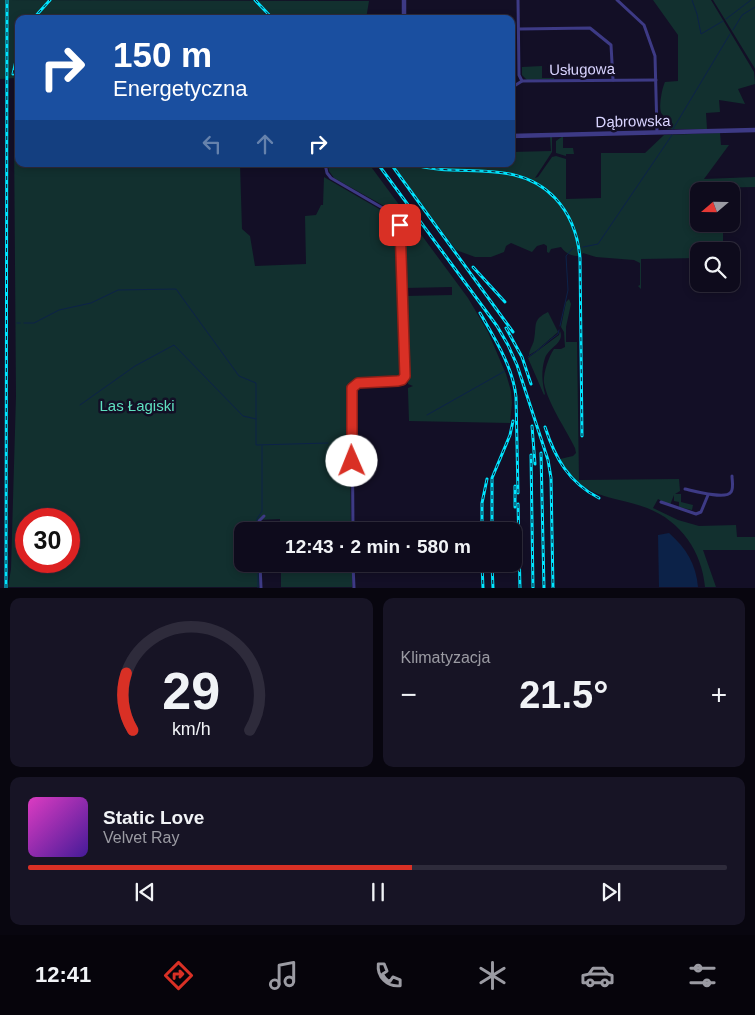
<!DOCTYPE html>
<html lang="pl">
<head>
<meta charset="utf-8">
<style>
	:root { --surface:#0e0b1c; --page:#171425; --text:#f1f3f6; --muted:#9b9ba3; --line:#2e2b3b; --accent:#d93025 }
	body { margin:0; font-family:Arial,sans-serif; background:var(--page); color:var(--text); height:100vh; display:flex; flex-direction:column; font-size:19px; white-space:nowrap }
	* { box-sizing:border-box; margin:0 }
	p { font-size:16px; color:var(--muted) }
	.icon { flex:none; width:28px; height:28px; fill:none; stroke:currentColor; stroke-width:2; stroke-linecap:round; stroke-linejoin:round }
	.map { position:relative; height:588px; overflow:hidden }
	.side { display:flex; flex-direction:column; gap:10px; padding:10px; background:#08060f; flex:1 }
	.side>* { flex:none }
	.banner { position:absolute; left:15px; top:15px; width:500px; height:152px; border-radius:10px; box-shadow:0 2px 8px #0003,0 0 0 1px var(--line); background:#1a4fa0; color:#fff; overflow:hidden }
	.needle { width:32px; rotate:250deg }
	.controls { position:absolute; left:690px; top:182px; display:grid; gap:10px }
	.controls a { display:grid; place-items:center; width:50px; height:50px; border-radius:10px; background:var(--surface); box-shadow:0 2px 8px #0003,0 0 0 1px var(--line); font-size:25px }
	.speed { position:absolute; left:15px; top:508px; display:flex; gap:10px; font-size:25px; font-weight:700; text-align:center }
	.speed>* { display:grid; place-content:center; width:65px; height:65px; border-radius:50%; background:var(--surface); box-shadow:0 2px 8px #0003,0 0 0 1px var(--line); line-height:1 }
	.speed .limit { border:8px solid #d22; background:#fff; color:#111 }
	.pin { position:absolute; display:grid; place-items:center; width:42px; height:42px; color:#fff; margin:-21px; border-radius:10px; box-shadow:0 2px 8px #0006 }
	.me { position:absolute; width:55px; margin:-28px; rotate:359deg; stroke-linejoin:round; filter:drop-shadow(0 0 4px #0008) }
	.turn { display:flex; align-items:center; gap:18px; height:105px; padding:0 15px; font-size:22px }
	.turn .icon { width:65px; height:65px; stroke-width:2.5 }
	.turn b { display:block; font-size:35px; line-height:42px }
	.lanes { display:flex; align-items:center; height:48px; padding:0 15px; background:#0003; justify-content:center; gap:25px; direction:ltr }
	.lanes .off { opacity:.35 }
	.big { font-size:38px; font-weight:700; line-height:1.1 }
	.side .widget { flex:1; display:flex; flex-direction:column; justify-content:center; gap:8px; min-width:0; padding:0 18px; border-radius:10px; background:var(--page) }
	.side .dial { align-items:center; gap:0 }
	.dial svg { height:130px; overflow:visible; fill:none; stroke:var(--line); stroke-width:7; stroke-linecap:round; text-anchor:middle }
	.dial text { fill:var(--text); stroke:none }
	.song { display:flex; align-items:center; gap:15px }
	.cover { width:60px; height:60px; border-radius:8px; background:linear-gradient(135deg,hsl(310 70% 55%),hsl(260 70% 35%)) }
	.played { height:5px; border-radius:2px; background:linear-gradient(90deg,var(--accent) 55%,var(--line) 55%) }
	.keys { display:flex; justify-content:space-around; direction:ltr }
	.heat { display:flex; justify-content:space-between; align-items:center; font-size:28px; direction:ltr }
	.side .tiles { flex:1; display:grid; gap:10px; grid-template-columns:1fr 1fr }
	.widget:last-child { grid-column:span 2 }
	.trip { position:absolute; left:234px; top:522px; width:288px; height:50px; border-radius:10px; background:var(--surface); box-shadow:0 2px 8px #0003,0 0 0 1px var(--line); font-weight:700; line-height:50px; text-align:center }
	.tab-bar { display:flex; height:80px; justify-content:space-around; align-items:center; background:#06040b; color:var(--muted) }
	.tab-bar .icon { width:35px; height:35px }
	.tab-bar .selected { color:var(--accent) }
	.tab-bar b { font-size:22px; color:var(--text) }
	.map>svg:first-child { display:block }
	.green { fill:#12302f; fill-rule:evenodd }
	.water { fill:#0c2248 }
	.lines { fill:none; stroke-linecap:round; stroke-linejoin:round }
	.stream { stroke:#0c2248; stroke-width:1 }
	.minor { stroke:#3d3a85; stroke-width:3 }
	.tertiary { stroke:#3d3a85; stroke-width:4.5 }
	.rail-casing { stroke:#00e5ff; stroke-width:3 }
	.rail { stroke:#130f26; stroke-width:1; stroke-dasharray:4; stroke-linecap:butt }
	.route-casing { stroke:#8d1f18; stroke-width:12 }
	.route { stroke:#d93025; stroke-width:9 }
	.labels { text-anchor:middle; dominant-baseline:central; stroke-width:5; stroke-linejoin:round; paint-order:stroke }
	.street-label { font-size:15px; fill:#d9d4ff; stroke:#130f26 }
	.park-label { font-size:15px; fill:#5fe0c0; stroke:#130f26 }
</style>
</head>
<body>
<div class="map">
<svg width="755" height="588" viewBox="0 0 755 588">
	<rect width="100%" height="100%" fill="#130f26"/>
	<g class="green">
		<path d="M0,0L369,1L366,19H274L268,11L264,13L267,19H256L254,17L251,19H19V164H240L242,229L250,236L255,266L306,264L305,216L316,215L321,205H323L324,177L393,217L399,228L403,374L400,379L359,380H353L349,384L351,531H280V519L257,520V531H242V564H258L259,587H8L11,569L16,396L14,134L16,78L0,79ZM26,519H69V561H26Z"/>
		<path d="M653,0H711L754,72L755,84L738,89L745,104L719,100L720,112L706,113L707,129H667L672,125V122C669,120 664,117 662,114C658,109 662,88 665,82L678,81V35Z"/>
		<path d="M713,0H755V69L754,67Z"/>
		<path d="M542,66V78H554V79L527,80L522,75V67Z"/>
		<path d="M720,133L721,145H729L704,179L755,177V187L705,188V191H699V224H723V251H699V258L641,259V289L638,286L640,285V263L634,260L596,257L583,253L581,256C572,256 567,255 561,247L551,249L549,253L547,252V246L544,244L537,246L532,252L511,243L506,246L504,252L491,257H475L456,250L392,164H511V152L551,151L550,137H552V152L535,178L538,177L552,157L556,156L566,159V199L601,198V153H645L664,135Z"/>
		<path d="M563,136V148H573L574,154H566V156L556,153V141Z"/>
		<path d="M328,164H369L468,298L488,332L506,374L511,391L512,403L510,423L409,421L408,391V388L413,386L408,384L405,296L452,295V287L405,288L402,226L399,218L393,211L334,178L329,171Z"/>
		<path d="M569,299L571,304L566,327V342H577L579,480L679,479L680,491L675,494H681V502L693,505L692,510L679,507V502L674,501V495L670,505L658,499L653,508L678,520L699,526L736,525L737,537H755V550H703L716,587H705C702,552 681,521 647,508C608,494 583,500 560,459L573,456L576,453L575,448C566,429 548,404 544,383C543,374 548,358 554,349H561L565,347L564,332L561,327L566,302Z"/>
		<path d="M548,312L558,332L536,351L529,355C529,350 533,345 534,340C537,324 532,320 548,312Z"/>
		<path d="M560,331C565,343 549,347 545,358C541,370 542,382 545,394L544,395L528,358L559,335Z"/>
		<rect x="281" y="564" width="71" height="23"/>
	</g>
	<path class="water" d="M669,533C686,548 696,564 698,587H659L658,535Z"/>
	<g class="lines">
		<g class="stream">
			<path d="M692,0L697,14L701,34L723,21"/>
			<path d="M726,19L751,0"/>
			<path d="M733,30L742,15L755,7"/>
			<path d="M673,129L730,34"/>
			<path d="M583,247L598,244L672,135"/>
			<path d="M17,323H20"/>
			<path d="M24,323H34L59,310L91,303L118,290L176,289L239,376L256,383V445L328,443"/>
			<path d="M560,326L568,290L566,256L573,248"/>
			<path d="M528,357C539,351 547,341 558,334L559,330"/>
			<path d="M80,405L135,366L174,345L243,416L256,419"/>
			<path d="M427,415L505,371"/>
			<path d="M257,531V519L262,511V446"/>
			<path d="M258,564V588"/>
		</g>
		<g class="minor">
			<path d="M518,0L519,75L522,81"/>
			<path d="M617,0L644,25L655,56L657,132"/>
			<path d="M519,29L590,28L611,45L613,80"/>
			<path d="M511,88L522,81L656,80"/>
			<path d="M325,164L327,173L331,178L393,214L399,222L401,230L405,376L402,380L398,381L357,383L352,388L353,531"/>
			<path d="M685,489C694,491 726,500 731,492C734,488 732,481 732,476"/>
			<path d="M661,502L696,514L701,512L708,495"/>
			<path d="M260,531L259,521L264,516"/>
			<path d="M260,564L261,588"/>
			<path d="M353,564L354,588"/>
		</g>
		<g class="tertiary">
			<path d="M404,0V19"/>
			<path d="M511,136L755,130"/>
		</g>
		<defs>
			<g id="rail">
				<path d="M255,0L273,19"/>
				<path d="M33,19L50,0"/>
				<path d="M13,74L19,47"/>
				<path d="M378,164L497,326L508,345L517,365L548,460L551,478L553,588"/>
				<path d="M391,164L513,332"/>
				<path d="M412,164C460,179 516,157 555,198C571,215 578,235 580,258L582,436"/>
				<path d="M473,267L505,302"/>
				<path d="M480,313C495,339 513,367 516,397L518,493"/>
				<path d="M506,328L522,357L531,384"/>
				<path d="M532,426L535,464"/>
				<path d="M545,427C555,458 569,483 599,498"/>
				<path d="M541,453L544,588"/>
				<path d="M531,455L533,588"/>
				<path d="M515,486V507"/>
				<path d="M518,504L520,588"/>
				<path d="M482,531V503L487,479"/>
				<path d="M492,531V478L510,435L513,421"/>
				<path d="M482,564L483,588"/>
				<path d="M492,564L493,588"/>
				<path d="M6,588L7,0"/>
			</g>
		</defs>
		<use href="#rail" class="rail-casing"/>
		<use href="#rail" class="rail"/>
	</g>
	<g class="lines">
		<defs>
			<path id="route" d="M352,461V388L358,383L398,381L402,380L405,376L400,225"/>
		</defs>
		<use href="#route" class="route-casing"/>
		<use href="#route" class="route"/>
	</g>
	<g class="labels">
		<g class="street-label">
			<text transform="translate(582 69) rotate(-1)">Usługowa</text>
			<text transform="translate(633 121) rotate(-1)">Dąbrowska</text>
		</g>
		<g class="park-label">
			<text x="137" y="405">Las Łagiski</text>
		</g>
	</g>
</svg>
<div class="controls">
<a><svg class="needle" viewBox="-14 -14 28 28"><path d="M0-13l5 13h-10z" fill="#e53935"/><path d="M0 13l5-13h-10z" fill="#9b9ba3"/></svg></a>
<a><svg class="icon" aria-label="search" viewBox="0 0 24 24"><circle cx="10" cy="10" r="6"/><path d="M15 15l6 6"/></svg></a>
</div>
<div class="speed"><div class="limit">30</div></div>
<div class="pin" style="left:400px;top:225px;background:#d93025"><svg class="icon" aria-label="arrive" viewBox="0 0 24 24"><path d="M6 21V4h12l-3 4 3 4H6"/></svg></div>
<svg class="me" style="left:352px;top:461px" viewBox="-20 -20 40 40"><circle r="19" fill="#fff"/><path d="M0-13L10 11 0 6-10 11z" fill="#d93025"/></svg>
<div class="trip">12:43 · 2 min · 580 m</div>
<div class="banner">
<div class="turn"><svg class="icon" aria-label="right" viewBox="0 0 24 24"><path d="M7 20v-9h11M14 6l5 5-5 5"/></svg><div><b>150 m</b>Energetyczna</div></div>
<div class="lanes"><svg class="icon off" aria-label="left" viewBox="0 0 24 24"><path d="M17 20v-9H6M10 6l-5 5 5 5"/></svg><svg class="icon off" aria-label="ahead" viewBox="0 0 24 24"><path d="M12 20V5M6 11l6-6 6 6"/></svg><svg class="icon" aria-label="right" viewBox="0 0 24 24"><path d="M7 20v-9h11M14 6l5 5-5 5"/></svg></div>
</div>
</div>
<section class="side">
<div class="tiles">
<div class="widget dial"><svg viewBox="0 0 100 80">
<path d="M14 69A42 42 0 1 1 86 69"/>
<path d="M14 69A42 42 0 0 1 10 34" stroke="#d93025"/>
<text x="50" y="56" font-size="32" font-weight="700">29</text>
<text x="50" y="72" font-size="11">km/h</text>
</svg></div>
<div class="widget"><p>Klimatyzacja</p>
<div class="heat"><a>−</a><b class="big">21.5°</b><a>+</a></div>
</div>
<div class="widget">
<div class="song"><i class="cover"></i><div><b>Static Love</b><p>Velvet Ray</p></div></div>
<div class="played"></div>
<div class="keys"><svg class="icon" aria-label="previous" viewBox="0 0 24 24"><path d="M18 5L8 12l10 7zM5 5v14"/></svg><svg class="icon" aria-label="pause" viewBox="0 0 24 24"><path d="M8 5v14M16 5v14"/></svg><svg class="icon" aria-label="next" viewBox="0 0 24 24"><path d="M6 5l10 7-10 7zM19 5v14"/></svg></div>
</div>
</div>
</section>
<nav class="tab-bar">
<b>12:41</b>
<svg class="icon selected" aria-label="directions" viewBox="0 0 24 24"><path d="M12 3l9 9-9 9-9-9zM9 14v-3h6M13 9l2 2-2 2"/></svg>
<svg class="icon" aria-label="music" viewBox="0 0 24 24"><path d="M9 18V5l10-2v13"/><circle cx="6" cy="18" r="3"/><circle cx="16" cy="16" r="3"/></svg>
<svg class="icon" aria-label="phone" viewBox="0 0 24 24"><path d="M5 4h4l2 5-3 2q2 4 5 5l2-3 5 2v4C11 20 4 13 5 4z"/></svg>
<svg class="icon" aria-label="climate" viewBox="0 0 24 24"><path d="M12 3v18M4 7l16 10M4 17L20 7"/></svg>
<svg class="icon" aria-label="car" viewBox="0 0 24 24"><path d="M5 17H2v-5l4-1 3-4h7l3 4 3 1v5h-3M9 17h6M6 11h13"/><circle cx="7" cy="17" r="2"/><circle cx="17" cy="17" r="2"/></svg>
<svg class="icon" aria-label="filters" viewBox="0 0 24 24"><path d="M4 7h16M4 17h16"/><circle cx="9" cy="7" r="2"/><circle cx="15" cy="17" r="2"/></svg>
</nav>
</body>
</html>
